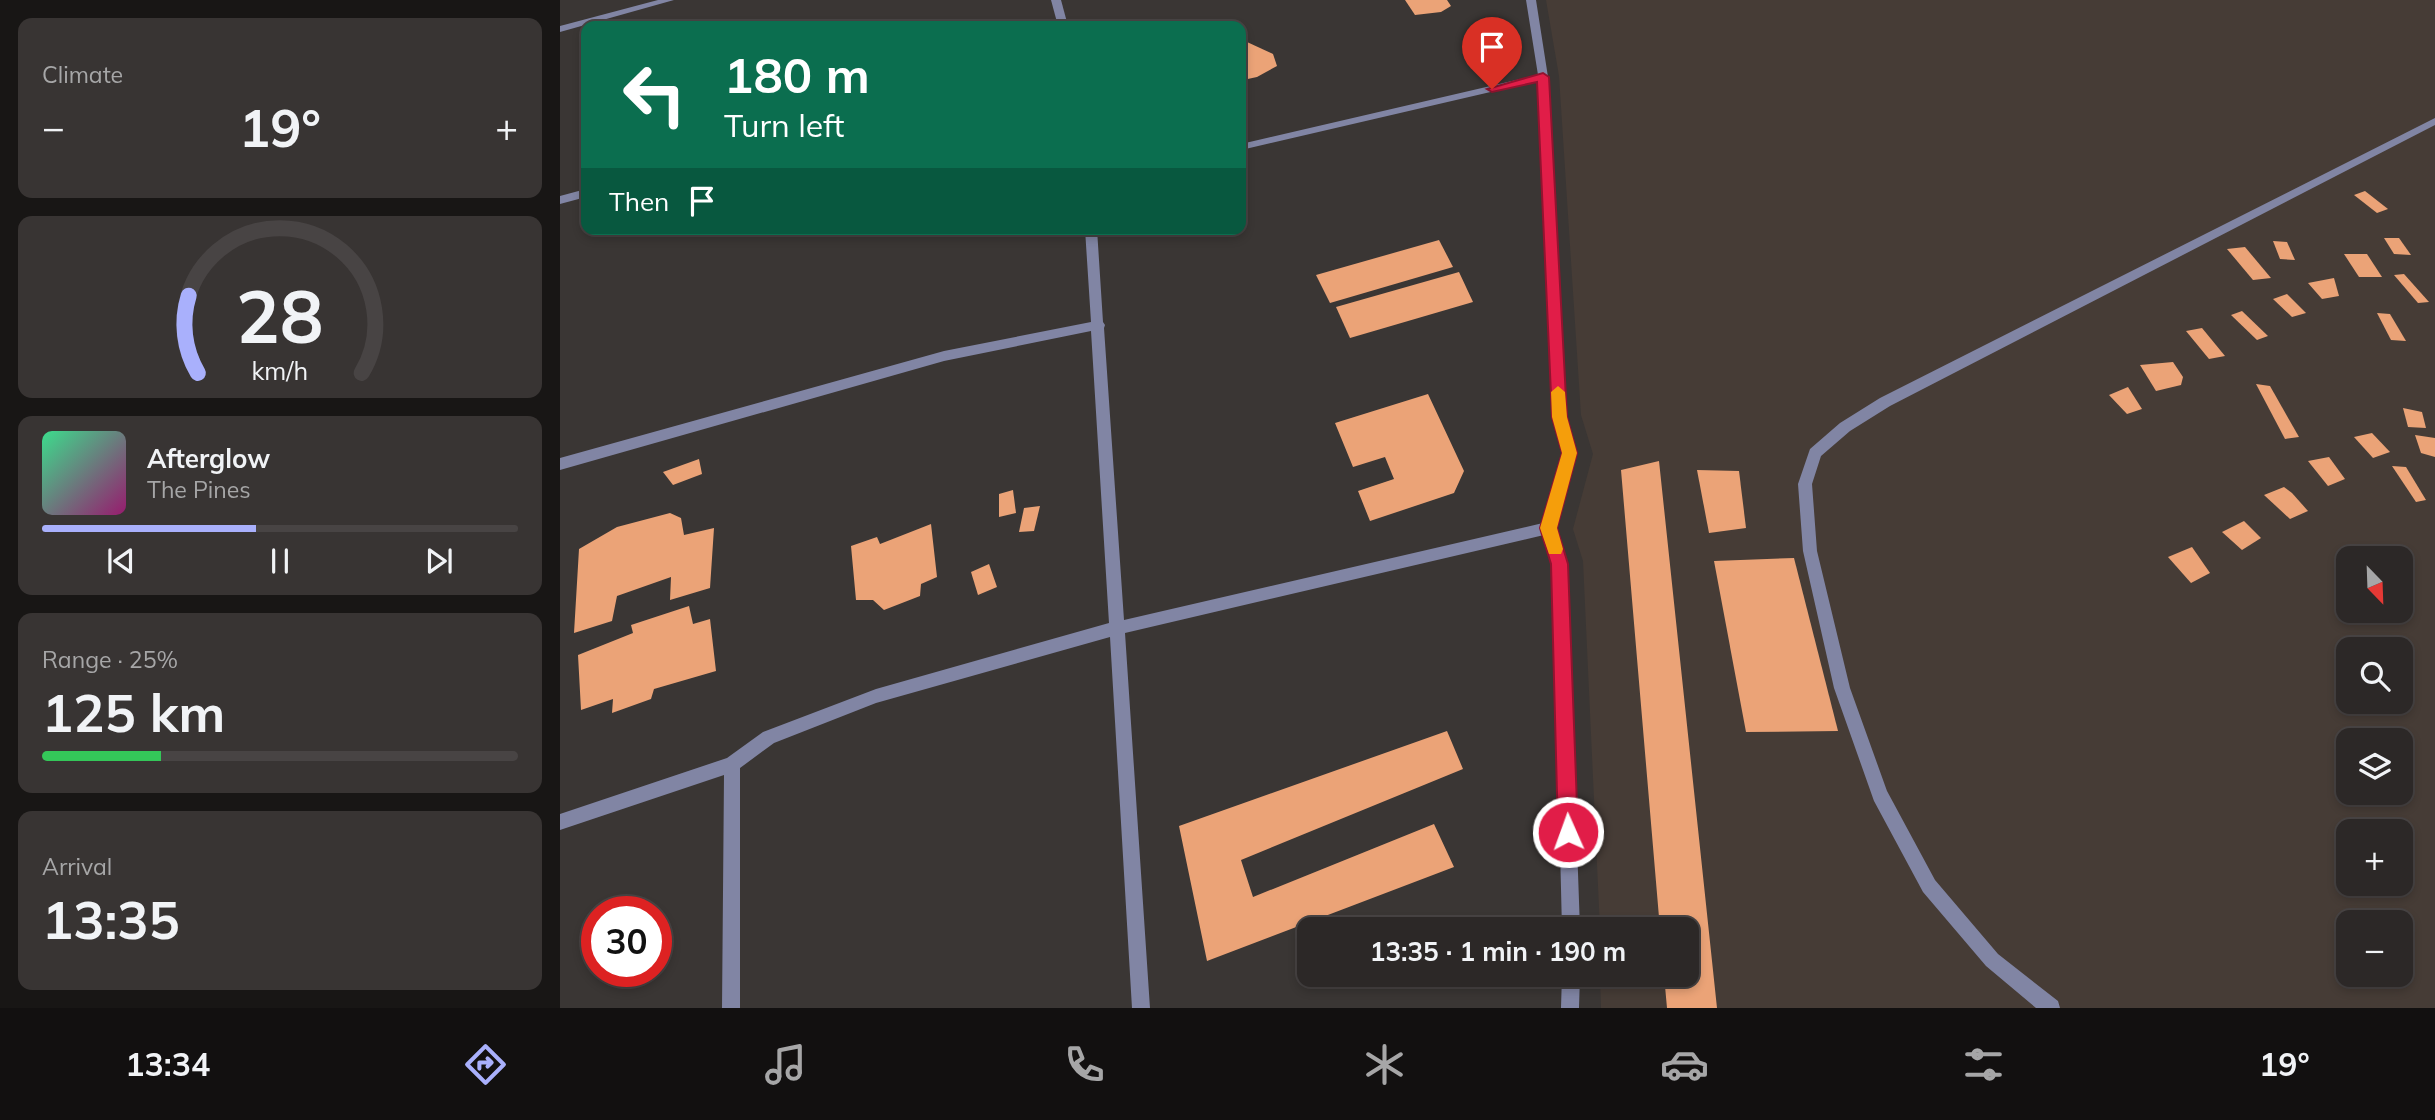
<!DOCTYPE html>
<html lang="en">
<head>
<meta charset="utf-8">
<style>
	:root { --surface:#2c2827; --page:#383433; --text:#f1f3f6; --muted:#a6a6a7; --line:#484444; --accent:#a9b0fc }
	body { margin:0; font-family:Mulish,sans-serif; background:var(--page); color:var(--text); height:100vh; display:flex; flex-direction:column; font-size:26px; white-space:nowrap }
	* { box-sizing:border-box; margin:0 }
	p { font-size:23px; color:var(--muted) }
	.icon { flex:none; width:38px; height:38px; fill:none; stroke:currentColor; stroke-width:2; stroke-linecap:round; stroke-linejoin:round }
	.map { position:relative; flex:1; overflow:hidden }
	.details { display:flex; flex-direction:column; gap:18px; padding:18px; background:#181615; width:560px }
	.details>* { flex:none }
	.top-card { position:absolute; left:21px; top:21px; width:665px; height:214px; border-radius:14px; box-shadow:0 4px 10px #0003,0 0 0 2px var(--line); background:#0b6e4f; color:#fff; overflow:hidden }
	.needle { width:46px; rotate:157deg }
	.fabs { position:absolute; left:1776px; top:546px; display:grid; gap:14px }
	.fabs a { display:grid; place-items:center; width:77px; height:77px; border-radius:14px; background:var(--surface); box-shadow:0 4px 10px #0003,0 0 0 2px var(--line); font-size:35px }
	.speed { position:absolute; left:21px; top:896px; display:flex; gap:14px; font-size:35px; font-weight:700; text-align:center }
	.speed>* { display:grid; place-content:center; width:91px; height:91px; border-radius:50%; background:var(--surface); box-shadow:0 4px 10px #0003,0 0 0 2px var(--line); line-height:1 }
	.speed .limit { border:10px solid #d22; background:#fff; color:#111 }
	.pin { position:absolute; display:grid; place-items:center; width:60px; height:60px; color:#fff; margin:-72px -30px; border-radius:50% 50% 50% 0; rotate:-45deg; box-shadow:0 0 7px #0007 }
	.pin .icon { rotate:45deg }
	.me { position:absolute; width:77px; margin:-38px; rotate:358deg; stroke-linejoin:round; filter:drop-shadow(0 0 5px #0008) }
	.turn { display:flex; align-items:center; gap:24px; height:147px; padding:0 28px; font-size:32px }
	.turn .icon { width:91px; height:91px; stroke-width:2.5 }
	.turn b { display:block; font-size:49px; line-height:60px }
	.then { display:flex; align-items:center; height:66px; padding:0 28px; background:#0003; gap:14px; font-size:26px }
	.big { font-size:52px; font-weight:700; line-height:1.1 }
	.details .tile { flex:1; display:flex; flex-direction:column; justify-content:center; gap:10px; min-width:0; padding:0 24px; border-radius:14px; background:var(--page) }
	.details .dial { align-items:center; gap:0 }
	.dial svg { height:182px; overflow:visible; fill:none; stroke:var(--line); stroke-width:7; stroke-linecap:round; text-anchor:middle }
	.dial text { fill:var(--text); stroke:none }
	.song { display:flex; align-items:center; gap:21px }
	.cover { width:84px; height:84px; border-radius:10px; background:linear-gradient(135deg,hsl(150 70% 55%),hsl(320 70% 35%)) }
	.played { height:7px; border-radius:4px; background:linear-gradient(90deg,var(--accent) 45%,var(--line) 45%) }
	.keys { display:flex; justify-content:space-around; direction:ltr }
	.heat { display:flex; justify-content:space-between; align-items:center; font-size:38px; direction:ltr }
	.charge { height:10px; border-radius:5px; background:linear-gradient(90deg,#34c759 25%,var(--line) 0) }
	.trip { position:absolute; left:737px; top:917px; width:402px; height:70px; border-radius:14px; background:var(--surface); box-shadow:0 4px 10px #0003,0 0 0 2px var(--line); font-weight:700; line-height:70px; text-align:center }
	.menu { display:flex; height:112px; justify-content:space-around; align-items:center; background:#121010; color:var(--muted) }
	.menu .icon { width:49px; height:49px }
	.menu .on { color:var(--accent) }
	.menu b { font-size:32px; color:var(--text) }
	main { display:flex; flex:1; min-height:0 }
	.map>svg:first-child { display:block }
	.built { fill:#463c36; fill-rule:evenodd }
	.building { fill:#eba377 }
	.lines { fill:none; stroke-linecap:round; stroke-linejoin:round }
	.lane { fill:#8185a4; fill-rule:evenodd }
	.street { fill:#8185a4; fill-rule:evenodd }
	.route { fill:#e11d48; stroke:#92132f; stroke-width:2 }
	.slow { fill:#f59e0b }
</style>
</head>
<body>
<main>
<section class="details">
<div class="tile"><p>Climate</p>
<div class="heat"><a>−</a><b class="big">19°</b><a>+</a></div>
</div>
<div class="tile dial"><svg viewBox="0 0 100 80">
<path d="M14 69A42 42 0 1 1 86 69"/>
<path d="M14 69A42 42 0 0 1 10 35" stroke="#a9b0fc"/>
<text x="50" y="56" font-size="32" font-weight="700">28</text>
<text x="50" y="72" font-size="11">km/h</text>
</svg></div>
<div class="tile">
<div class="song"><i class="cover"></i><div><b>Afterglow</b><p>The Pines</p></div></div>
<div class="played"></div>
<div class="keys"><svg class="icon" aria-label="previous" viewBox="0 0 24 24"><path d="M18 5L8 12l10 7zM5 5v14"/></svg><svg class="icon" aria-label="pause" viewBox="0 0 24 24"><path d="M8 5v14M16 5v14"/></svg><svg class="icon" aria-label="next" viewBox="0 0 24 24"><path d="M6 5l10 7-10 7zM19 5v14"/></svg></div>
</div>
<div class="tile"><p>Range · 25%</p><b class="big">125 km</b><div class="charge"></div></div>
<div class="tile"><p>Arrival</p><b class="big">13:35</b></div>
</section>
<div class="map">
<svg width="1875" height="1008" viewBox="0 0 1875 1008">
	<rect width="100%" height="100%" fill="#3a3634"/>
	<path class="built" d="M986,0H1875V1008H1041L1040,975H1127V929H1040L1023,561L1013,529L1033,454L1021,415L999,76ZM1788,558H1841V611H1788ZM1788,649H1841V702H1788ZM1788,740H1841V793H1788ZM1788,831H1841V884H1788ZM1788,922H1841V975H1788Z"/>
	<g class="building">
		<path d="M845,0H887L891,6L881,12L855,15Z"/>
		<path d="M687,42L713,54L717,66L697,77L683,80L681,78V44Z"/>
		<path d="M1805,191L1828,209L1817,213L1794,195Z"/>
		<path d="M1824,238H1839L1851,255L1834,254Z"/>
		<path d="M879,240L893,267L770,303L756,275Z"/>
		<path d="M1713,241L1727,242L1735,260L1720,259Z"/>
		<path d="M1685,247L1711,278L1693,280L1667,249Z"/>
		<path d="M1784,254H1807L1822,277H1799Z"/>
		<path d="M899,272L913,302L790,338L776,307Z"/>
		<path d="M1844,274L1869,302L1858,303L1834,275Z"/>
		<path d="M1774,278L1779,296L1762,299L1748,283Z"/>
		<path d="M1727,294L1746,313L1732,317L1713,299Z"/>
		<path d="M1682,311L1708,336L1697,340L1671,315Z"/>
		<path d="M1817,313L1830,314L1846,341L1831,340Z"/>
		<path d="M1642,328L1665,356L1649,359L1626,331Z"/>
		<path d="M1613,362L1623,377L1621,385L1596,391L1580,365Z"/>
		<path d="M1696,384L1710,386L1739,437L1725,439Z"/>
		<path d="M1568,387L1582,409L1567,414L1549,395Z"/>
		<path d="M868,394L904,471L894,493L810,521L798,491L834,479L825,457L793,467L775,423Z"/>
		<path d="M1843,408L1862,412L1866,428L1848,427Z"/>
		<path d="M1812,433L1830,452L1813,458L1794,437Z"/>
		<path d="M1855,435L1875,438V457L1861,453Z"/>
		<path d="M1769,457L1785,479L1768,486L1748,461Z"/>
		<path d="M139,459L142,474L113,485L103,472Z"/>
		<path d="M1099,461L1157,1008H1107L1104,975H1127V929H1100L1061,470Z"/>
		<path d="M1832,466L1846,467L1866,500L1856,502Z"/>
		<path d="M1137,470L1179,471L1186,528L1149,533Z"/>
		<path d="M1724,487L1732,493L1748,511L1730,519L1704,495Z"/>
		<path d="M453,490L456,513L439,517V494Z"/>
		<path d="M480,506L474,531L459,532L464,508Z"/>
		<path d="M110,513L121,518L124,535L154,528L150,588L110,600L111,577L57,596L52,621L14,633L19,549L57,527Z"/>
		<path d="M1684,521L1701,538L1682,550L1662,532Z"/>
		<path d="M371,524L377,577L361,584L360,596L324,610L313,600H296L291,546L317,537L320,544Z"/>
		<path d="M1632,547L1650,573L1631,583L1608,557Z"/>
		<path d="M1234,558L1278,731L1186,732L1154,561Z"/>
		<path d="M429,564L437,587L418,595L411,572Z"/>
		<path d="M129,606L133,624L150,619L156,671L94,689L91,699L52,713L53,699L21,710L18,655L73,633L71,625Z"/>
		<path d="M887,731L903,769L681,860L693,897L874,824L894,867L647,961L619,826Z"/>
	</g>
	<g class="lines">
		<path class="lane" d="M1875,118V125L1330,406L1290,431L1261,456L1252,484L1257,551L1290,688L1327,791L1375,880L1438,954L1498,1001L1500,1008H1476L1426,966L1363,892L1314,801L1274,688L1243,551L1238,484L1250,449L1280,423L1320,398Z"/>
		<g class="street">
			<path d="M98,0H114L0,32V26Z"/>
			<path d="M491,0H501L508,26H498Z"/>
			<path d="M966,0H976L988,77L1006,417L1016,453L996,528L1007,564L1020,929H1002L993,564L984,535L565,633L590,1008H572L550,637L316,703L214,743L180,768V1008H162L164,775L0,830V814L167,758L203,732L316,689L549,623L531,331L384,361L0,470V458L384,351L531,322L525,229H537L543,322L545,325L544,328L564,620L983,523L1002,453L992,417L978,81L681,150V144L978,75Z"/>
			<path d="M26,189V197L0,204V196Z"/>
			<path d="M1002,975H1020L1019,1008H1001Z"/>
		</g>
	</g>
	<path class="route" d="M983,73L989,77L1007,417L1017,453L997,528L1008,564L1018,832L1015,839L1008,842L1001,839L998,832L991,564L980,528L1002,453L992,417L977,82L932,92L927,89Z"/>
	<path class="slow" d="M998,386L1005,392L1007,417L1017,453L997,528L1003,549L1001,554H989L980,528L1002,453L992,417L991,392Z"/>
</svg>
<div class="fabs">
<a><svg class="needle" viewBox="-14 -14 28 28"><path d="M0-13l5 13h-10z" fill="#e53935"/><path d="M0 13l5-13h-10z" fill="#a6a6a7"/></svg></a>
<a><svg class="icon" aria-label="search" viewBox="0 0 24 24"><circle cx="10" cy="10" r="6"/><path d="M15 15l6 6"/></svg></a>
<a><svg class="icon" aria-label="layers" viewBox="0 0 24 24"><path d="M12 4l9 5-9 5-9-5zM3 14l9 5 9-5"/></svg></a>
<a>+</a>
<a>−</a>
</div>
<div class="speed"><div class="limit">30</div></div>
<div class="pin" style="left:932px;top:89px;background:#d93025"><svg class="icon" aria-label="arrive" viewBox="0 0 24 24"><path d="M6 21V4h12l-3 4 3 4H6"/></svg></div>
<svg class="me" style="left:1008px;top:832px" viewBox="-20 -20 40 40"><circle r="17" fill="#e11d48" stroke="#fff" stroke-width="3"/><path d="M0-11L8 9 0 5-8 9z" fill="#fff"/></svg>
<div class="trip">13:35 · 1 min · 190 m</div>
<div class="top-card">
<div class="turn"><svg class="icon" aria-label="left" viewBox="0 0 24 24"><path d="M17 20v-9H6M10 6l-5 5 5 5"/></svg><div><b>180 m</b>Turn left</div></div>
<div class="then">Then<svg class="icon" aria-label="arrive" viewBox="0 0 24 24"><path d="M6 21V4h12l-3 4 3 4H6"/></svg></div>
</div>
</div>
</main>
<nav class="menu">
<b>13:34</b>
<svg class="icon on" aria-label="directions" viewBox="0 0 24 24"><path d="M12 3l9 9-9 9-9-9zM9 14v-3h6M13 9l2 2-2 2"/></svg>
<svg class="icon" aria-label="music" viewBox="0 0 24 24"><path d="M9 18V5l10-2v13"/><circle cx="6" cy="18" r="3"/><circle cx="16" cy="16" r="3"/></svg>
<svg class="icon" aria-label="phone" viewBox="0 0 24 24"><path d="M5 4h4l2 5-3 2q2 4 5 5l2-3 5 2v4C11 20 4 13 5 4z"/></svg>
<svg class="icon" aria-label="climate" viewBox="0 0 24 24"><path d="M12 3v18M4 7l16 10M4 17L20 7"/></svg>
<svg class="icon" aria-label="car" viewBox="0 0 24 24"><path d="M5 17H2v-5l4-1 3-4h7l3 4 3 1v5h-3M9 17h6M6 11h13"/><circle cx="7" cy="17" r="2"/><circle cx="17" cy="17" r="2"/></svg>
<svg class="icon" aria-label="filters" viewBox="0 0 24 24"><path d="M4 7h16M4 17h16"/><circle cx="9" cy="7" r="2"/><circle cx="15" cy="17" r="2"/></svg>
<b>19°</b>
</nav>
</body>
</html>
